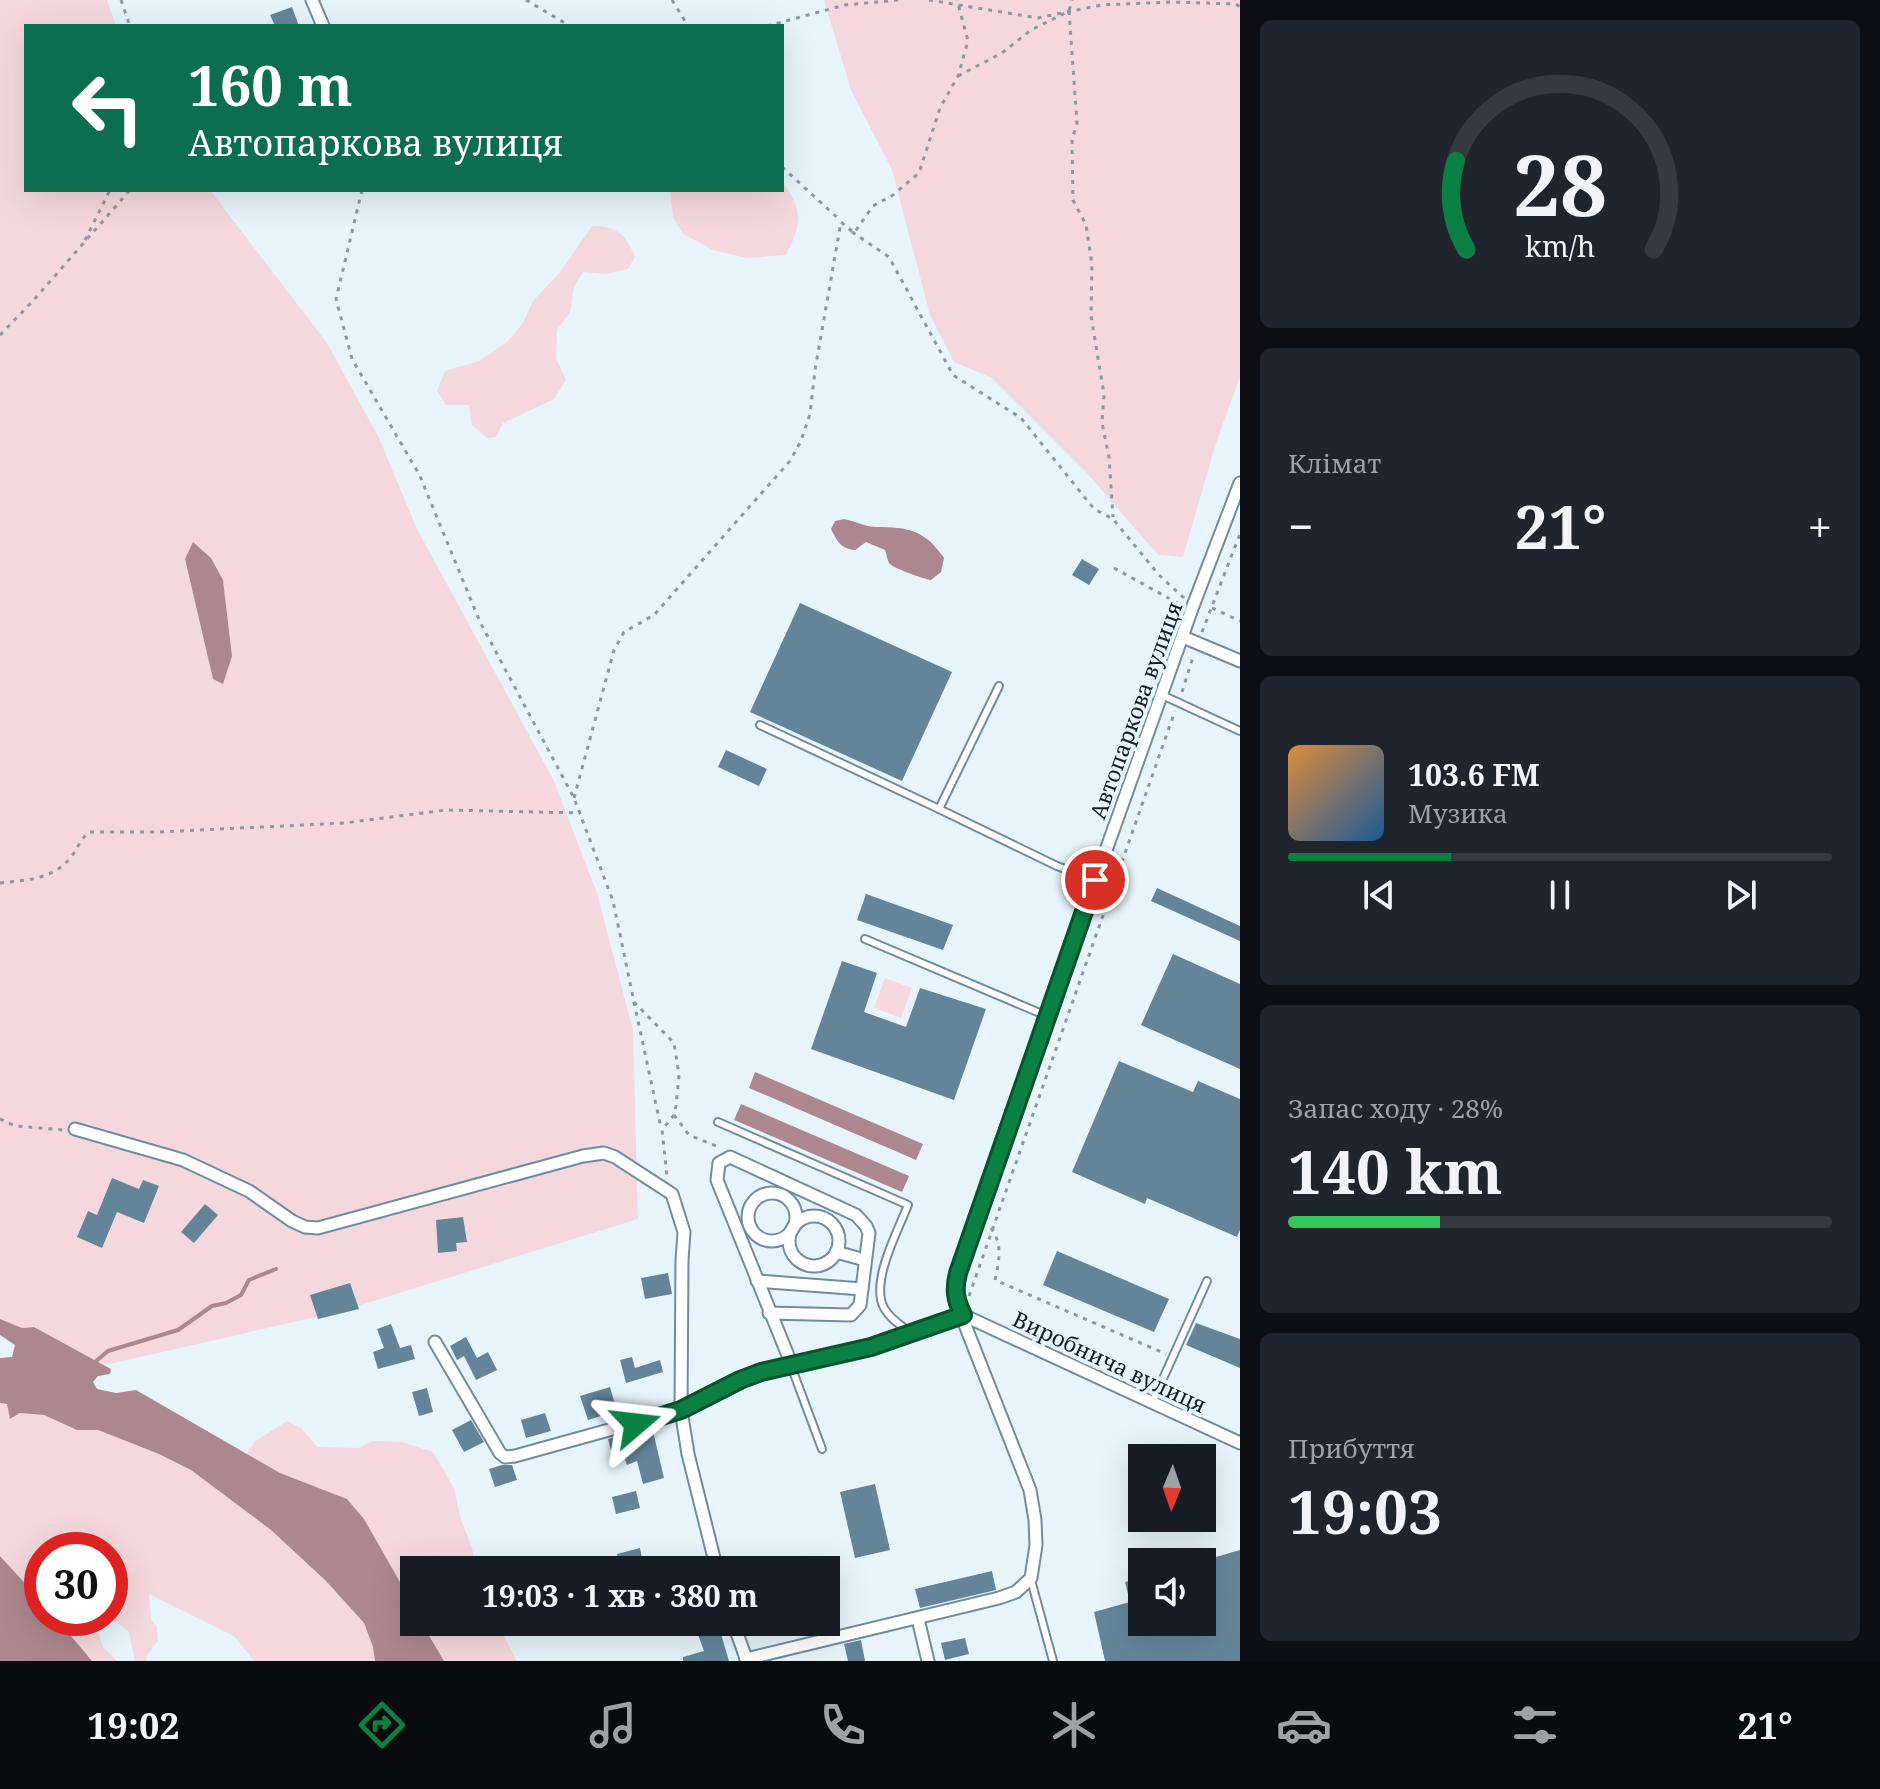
<!DOCTYPE html>
<html lang="uk">
<head>
<meta charset="utf-8">
<style>
	:root { --surface:#171b24; --page:#20242c; --text:#f1f3f6; --muted:#9ea1a6; --line:#363941; --accent:#0b8043 }
	body { margin:0; font-family:"Noto Serif",serif; background:var(--page); color:var(--text); height:100vh; display:flex; flex-direction:column; font-size:30px; white-space:nowrap }
	* { box-sizing:border-box; margin:0 }
	p { font-size:26px; color:var(--muted) }
	.icon { flex:none; width:44px; height:44px; fill:none; stroke:currentColor; stroke-width:2; stroke-linecap:round; stroke-linejoin:round }
	.map { position:relative; flex:1; overflow:hidden }
	.sheet { display:flex; flex-direction:column; gap:20px; padding:20px; background:#0d0f14; width:640px }
	.sheet>* { flex:none }
	.hud { position:absolute; left:24px; top:24px; width:760px; height:168px; border-radius:0px; box-shadow:0 8px 32px #0002; background:#0b6e4f; color:#fff; overflow:hidden }
	.needle { width:52px; rotate:182deg }
	.buttons { position:absolute; left:1128px; top:1444px; display:grid; gap:16px }
	.buttons a { display:grid; place-items:center; width:88px; height:88px; border-radius:0px; background:var(--surface); box-shadow:0 8px 32px #0002; font-size:40px }
	.speed { position:absolute; left:24px; top:1532px; display:flex; gap:16px; font-size:40px; font-weight:700; text-align:center }
	.speed>* { display:grid; place-content:center; width:104px; height:104px; border-radius:50%; background:var(--surface); box-shadow:0 8px 32px #0002; line-height:1 }
	.speed .limit { border:12px solid #d22; background:#fff; color:#111 }
	.pin { position:absolute; display:grid; place-items:center; width:68px; height:68px; color:#fff; margin:-34px; border:4px solid #fff; border-radius:50%; box-shadow:0 2px 8px #0007 }
	.me { position:absolute; width:88px; margin:-44px; rotate:73deg; stroke-linejoin:round; filter:drop-shadow(0 0 6px #0008) }
	.turn { display:flex; align-items:center; gap:28px; height:168px; padding:0 32px; font-size:36px }
	.turn .icon { width:104px; height:104px; stroke-width:2.5 }
	.turn b { display:block; font-size:56px; line-height:68px }
	.big { font-size:60px; font-weight:700; line-height:1.1 }
	.sheet .widget { flex:1; display:flex; flex-direction:column; justify-content:center; gap:12px; min-width:0; padding:0 28px; border-radius:12px; background:var(--page) }
	.sheet .dial { align-items:center; gap:0 }
	.dial svg { height:208px; overflow:visible; fill:none; stroke:var(--line); stroke-width:7; stroke-linecap:round; text-anchor:middle }
	.dial text { fill:var(--text); stroke:none }
	.song { display:flex; align-items:center; gap:24px }
	.cover { width:96px; height:96px; border-radius:12px; background:linear-gradient(135deg,hsl(30 70% 55%),hsl(210 70% 35%)) }
	.played { height:8px; border-radius:4px; background:linear-gradient(90deg,var(--accent) 30%,var(--line) 30%) }
	.keys { display:flex; justify-content:space-around; direction:ltr }
	.heat { display:flex; justify-content:space-between; align-items:center; font-size:44px; direction:ltr }
	.charge { height:12px; border-radius:6px; background:linear-gradient(90deg,#34c759 28%,var(--line) 0) }
	.trip { position:absolute; left:400px; top:1556px; width:440px; height:80px; border-radius:0px; background:var(--surface); box-shadow:0 8px 32px #0002; font-weight:700; line-height:80px; text-align:center }
	.tab-bar { display:flex; height:128px; justify-content:space-around; align-items:center; background:#090b0e; color:var(--muted) }
	.tab-bar .icon { width:56px; height:56px }
	.tab-bar .active { color:var(--accent) }
	.tab-bar b { font-size:36px; color:var(--text) }
	main { display:flex; flex:1; min-height:0 }
	.map>svg:first-child { display:block }
	.green { fill:#f5d8de; fill-rule:evenodd }
	.water { fill:#ad8790 }
	.lines { fill:none; stroke-linecap:round; stroke-linejoin:round }
	.stream { stroke:#ad8790; stroke-width:4 }
	.building { fill:#648599 }
	.service-casing { stroke:#6f8d9f; stroke-width:10 }
	.minor-casing { stroke:#6f8d9f; stroke-width:15 }
	.path { stroke:#8c98a0; stroke-width:3; stroke-dasharray:4 6; stroke-linecap:butt }
	.service { stroke:#fff; stroke-width:6 }
	.minor { stroke:#fff; stroke-width:11 }
	.route-casing { stroke:#07532c; stroke-width:20 }
	.route { stroke:#0b8043; stroke-width:14 }
	.labels { text-anchor:middle; dominant-baseline:central; stroke-width:8; stroke-linejoin:round; paint-order:stroke }
	.street-label { font-size:22px; fill:#142027; stroke:#e7f4fc }
</style>
</head>
<body>
<main>
<div class="map">
<svg width="1240" height="1661" viewBox="0 0 1240 1661">
	<rect width="100%" height="100%" fill="#e7f4fc"/>
	<g class="green">
		<path d="M0,0H107L116,26H26V190H210L327,343L379,438L417,529L554,781L597,893L633,1030L638,1219L338,1312L105,1365L34,1327L22,1328L0,1319ZM185,559L223,580L232,655L213,678Z"/>
		<path d="M824,0H1240V377L1216,443L1183,557L1158,555L1087,473L992,378L954,362L930,315L892,170L851,90Z"/>
		<path d="M783,183C804,210 801,226 786,255L747,258L713,250L683,234L673,217L670,190H782Z"/>
		<path d="M592,226C617,226 626,234 635,257L628,269L606,274L583,272L574,287L570,312L557,330L556,358L566,380L554,399L503,423L496,437L487,438L472,425L469,405H446L437,391L445,371L479,361L507,342L523,323L533,301L560,272Z"/>
		<path d="M885,978L912,988L901,1018L874,1008Z"/>
		<path d="M0,1403L7,1404L10,1408L8,1417L14,1418L20,1413L44,1415L77,1430H98L159,1454L191,1470L271,1530L326,1581L364,1623L373,1647L375,1661H254L234,1636L149,1594L151,1619L157,1627L158,1641L147,1655L146,1661H135L129,1632L110,1617V1580L115,1578L110,1576V1550H42V1602L0,1556Z"/>
		<path d="M287,1421L301,1428L318,1447L358,1448L373,1441L402,1442L433,1452L454,1488L461,1520L472,1548L476,1570H414V1608L364,1519L347,1499L280,1473L247,1454L254,1442Z"/>
		<path d="M56,1618H93L103,1647L117,1661H92Z"/>
		<path d="M421,1622H492L504,1636L517,1661H444Z"/>
	</g>
	<g class="water">
		<path d="M844,519C855,521 866,527 876,527C908,527 925,530 944,558L941,572L931,580C924,579 892,568 889,563C888,561 886,553 885,550L866,542L855,550C841,549 837,541 831,529L835,521Z"/>
		<path d="M193,542L211,558L223,580L232,656L223,684L213,679L185,559Z"/>
		<path d="M755,1072L923,1144L916,1160L749,1088Z"/>
		<path d="M741,1104L909,1176L902,1192L734,1120Z"/>
		<path d="M0,1319L22,1328L34,1327L111,1369L110,1374L98,1376L93,1382L97,1389L116,1393L136,1390L280,1473L347,1499L364,1519L396,1575L414,1608V1622H421L444,1661H375L373,1647L364,1623L326,1581L271,1530L191,1470L159,1454L98,1430H77L44,1415L20,1413L10,1419L7,1404L0,1403V1358L12,1357L15,1345L0,1335Z"/>
		<path d="M0,1556L42,1602V1618H56L92,1661H0Z"/>
	</g>
	<g class="lines">
		<path class="stream" d="M95,1362L108,1351L178,1330L212,1306L226,1303L241,1295L249,1280L276,1269"/>
	</g>
	<g class="building">
		<path d="M292,7L299,26H275L270,15Z"/>
		<path d="M1082,559L1099,569L1089,585L1072,575Z"/>
		<path d="M800,603L952,672L902,781L750,712Z"/>
		<path d="M726,750L767,769L759,786L718,767Z"/>
		<path d="M1157,888L1240,926V941L1151,901Z"/>
		<path d="M866,894L953,925L943,950L857,920Z"/>
		<path d="M1173,954L1240,984V1069L1141,1025Z"/>
		<path d="M842,961L877,973L864,1012L906,1027L920,988L986,1009L954,1100L811,1049Z"/>
		<path d="M1119,1061L1193,1092L1198,1081L1240,1099V1230L1237,1237L1147,1198L1145,1204L1072,1172Z"/>
		<path d="M112,1178L139,1189L143,1180L159,1186L144,1223L117,1212L102,1248L77,1237L88,1211L97,1215Z"/>
		<path d="M205,1204L218,1215L194,1243L181,1232Z"/>
		<path d="M463,1217L467,1242L456,1243L457,1251L438,1253L436,1220Z"/>
		<path d="M1057,1251L1169,1299L1154,1332L1043,1285Z"/>
		<path d="M668,1273L672,1294L645,1299L641,1278Z"/>
		<path d="M350,1283L359,1309L318,1319L310,1295Z"/>
		<path d="M1196,1323L1240,1339V1368L1186,1345Z"/>
		<path d="M391,1324L400,1348L411,1345L415,1359L378,1369L373,1352L384,1348L377,1329Z"/>
		<path d="M466,1337L477,1358L488,1352L497,1370L476,1380L464,1356L457,1360L450,1346Z"/>
		<path d="M632,1357L635,1368L660,1360L663,1372L626,1383L620,1360Z"/>
		<path d="M610,1387L617,1411L588,1420L580,1396Z"/>
		<path d="M427,1388L433,1412L419,1416L412,1392Z"/>
		<path d="M545,1413L551,1431L526,1438L521,1420Z"/>
		<path d="M471,1420L484,1442L464,1452L452,1430Z"/>
		<path d="M652,1427L664,1478L643,1484L637,1461L627,1465L620,1447L611,1450L608,1439Z"/>
		<path d="M502,1465H512L517,1480L495,1487L489,1469Z"/>
		<path d="M875,1484L890,1550L855,1558L840,1492Z"/>
		<path d="M636,1491L640,1508L616,1514L612,1497Z"/>
		<path d="M640,1548L643,1563L620,1569L617,1554Z"/>
		<path d="M1240,1550V1661H1105L1094,1612L1130,1602L1125,1582L1142,1577V1622H1202V1561Z"/>
		<path d="M992,1571L996,1590L920,1608L915,1589Z"/>
		<path d="M718,1624L729,1661H683V1657L704,1651L697,1632Z"/>
		<path d="M965,1638L969,1654L945,1660L941,1643Z"/>
		<path d="M861,1640L865,1661H848L844,1644Z"/>
	</g>
	<g class="lines">
		<defs>
			<g id="service">
				<path d="M999,686L939,809L1057,866L1095,880"/>
				<path d="M1162,695L1240,731"/>
				<path d="M760,725L939,809"/>
				<path d="M865,939L1047,1016"/>
				<path d="M718,1122L908,1205C898,1231 870,1282 884,1308C890,1319 902,1326 911,1333"/>
				<path d="M791,1366L822,1449"/>
				<path d="M1152,1403L1207,1281"/>
				<path d="M1031,1580L1053,1661"/>
			</g>
			<g id="minor">
				<path d="M312,0L323,26"/>
				<path d="M1183,637L1240,661"/>
				<path d="M75,1129L183,1160L249,1191L292,1221L305,1227L318,1228L583,1156L604,1153L615,1157L672,1194L684,1232L682,1260L681,1410L688,1454L717,1570"/>
				<circle cx="772" cy="1217" r="24"/>
				<circle cx="814" cy="1241" r="25"/>
				<path d="M836,1252L865,1260"/>
				<path d="M757,1281L862,1289"/>
				<path d="M769,1313L851,1315L860,1305L869,1233L866,1226L856,1215L730,1157L719,1163L717,1180L791,1363"/>
				<path d="M963,1315L1240,1443"/>
				<path d="M435,1342L500,1453L505,1457L515,1456L681,1410L740,1380L761,1372L871,1347L963,1315"/>
				<path d="M918,1619L928,1661"/>
				<path d="M733,1622L747,1661"/>
				<path d="M746,1659L999,1598L1016,1592L1031,1578L1036,1545L1035,1520L1030,1490L956,1302L954,1288L1047,1016L1193,606L1240,483"/>
			</g>
		</defs>
		<use href="#service" class="service-casing"/>
		<use href="#minor" class="minor-casing"/>
		<g class="path">
			<path d="M121,0L130,26"/>
			<path d="M526,0L570,26"/>
			<path d="M672,0L688,26"/>
			<path d="M929,0L1038,18L1101,5L1172,2L1236,4L1240,7"/>
			<path d="M1069,11L1077,123L1072,140L1073,200L1086,225L1092,265L1091,316L1104,394L1102,423L1109,457L1113,517"/>
			<path d="M767,26L845,5L899,0"/>
			<path d="M958,76L1002,53L1031,30L1069,11L1072,0"/>
			<path d="M782,167L841,221"/>
			<path d="M362,190L336,299L352,359L420,476L480,622L574,798L613,901L634,1002L674,1043L679,1075L676,1106L674,1115L662,1130L667,1176"/>
			<path d="M852,232L889,257L953,375L1021,418L1094,509L1113,519L1159,575L1184,598"/>
			<path d="M85,240L110,190"/>
			<path d="M0,335L32,302L130,190"/>
			<path d="M1114,568L1181,605"/>
			<path d="M1212,608L1240,621"/>
			<path d="M1202,632L1240,534"/>
			<path d="M1182,692L1194,654"/>
			<path d="M574,798L614,650L624,632L654,615L790,461L801,441L810,414L815,370L841,222L854,233L873,206L893,195L919,173L940,108L958,76L968,41L957,0"/>
			<path d="M0,883C26,880 53,880 71,857C78,848 79,841 89,832H158L345,823L446,810L580,813"/>
			<path d="M634,1002L661,1128"/>
			<path d="M674,1115L689,1135L721,1148"/>
			<path d="M0,1119L15,1126L63,1130"/>
			<path d="M991,1228C1003,1244 999,1261 995,1280L1166,1354"/>
			<path d="M969,1296L1175,711"/>
		</g>
		<use href="#service" class="service"/>
		<use href="#minor" class="minor"/>
	</g>
	<g class="lines">
		<defs>
			<path id="route" d="M636,1424L681,1410L740,1380L761,1372L871,1347L963,1315C955,1299 954,1289 958,1273L1095,880"/>
		</defs>
		<use href="#route" class="route-casing"/>
		<use href="#route" class="route"/>
	</g>
	<g class="labels">
		<g class="street-label">
			<text transform="translate(1135 710) rotate(-70)">Автопаркова вулиця</text>
			<text transform="translate(1110 1361) rotate(25)">Виробнича вулиця</text>
		</g>
	</g>
</svg>
<div class="buttons">
<a><svg class="needle" viewBox="-14 -14 28 28"><path d="M0-13l5 13h-10z" fill="#e53935"/><path d="M0 13l5-13h-10z" fill="#9ea1a6"/></svg></a>
<a><svg class="icon" aria-label="sound" viewBox="0 0 24 24"><path d="M4 9h4l5-4v14l-5-4H4zM17 9q2 3 0 6"/></svg></a>
</div>
<div class="speed"><div class="limit">30</div></div>
<div class="pin" style="left:1095px;top:880px;background:#d93025"><svg class="icon" aria-label="arrive" viewBox="0 0 24 24"><path d="M6 21V4h12l-3 4 3 4H6"/></svg></div>
<svg class="me" style="left:636px;top:1424px" viewBox="-20 -20 40 40"><path d="M0-17L14 15 0 8-14 15z" fill="#0b8043" stroke="#fff" stroke-width="4"/></svg>
<div class="trip">19:03 · 1 хв · 380 m</div>
<div class="hud">
<div class="turn"><svg class="icon" aria-label="left" viewBox="0 0 24 24"><path d="M17 20v-9H6M10 6l-5 5 5 5"/></svg><div><b>160 m</b>Автопаркова вулиця</div></div>
</div>
</div>
<section class="sheet">
<div class="widget dial"><svg viewBox="0 0 100 80">
<path d="M14 69A42 42 0 1 1 86 69"/>
<path d="M14 69A42 42 0 0 1 10 35" stroke="#0b8043"/>
<text x="50" y="56" font-size="32" font-weight="700">28</text>
<text x="50" y="72" font-size="11">km/h</text>
</svg></div>
<div class="widget"><p>Клімат</p>
<div class="heat"><a>−</a><b class="big">21°</b><a>+</a></div>
</div>
<div class="widget">
<div class="song"><i class="cover"></i><div><b>103.6 FM</b><p>Музика</p></div></div>
<div class="played"></div>
<div class="keys"><svg class="icon" aria-label="previous" viewBox="0 0 24 24"><path d="M18 5L8 12l10 7zM5 5v14"/></svg><svg class="icon" aria-label="pause" viewBox="0 0 24 24"><path d="M8 5v14M16 5v14"/></svg><svg class="icon" aria-label="next" viewBox="0 0 24 24"><path d="M6 5l10 7-10 7zM19 5v14"/></svg></div>
</div>
<div class="widget"><p>Запас ходу · 28%</p><b class="big">140 km</b><div class="charge"></div></div>
<div class="widget"><p>Прибуття</p><b class="big">19:03</b></div>
</section>
</main>
<nav class="tab-bar">
<b>19:02</b>
<svg class="icon active" aria-label="directions" viewBox="0 0 24 24"><path d="M12 3l9 9-9 9-9-9zM9 14v-3h6M13 9l2 2-2 2"/></svg>
<svg class="icon" aria-label="music" viewBox="0 0 24 24"><path d="M9 18V5l10-2v13"/><circle cx="6" cy="18" r="3"/><circle cx="16" cy="16" r="3"/></svg>
<svg class="icon" aria-label="phone" viewBox="0 0 24 24"><path d="M5 4h4l2 5-3 2q2 4 5 5l2-3 5 2v4C11 20 4 13 5 4z"/></svg>
<svg class="icon" aria-label="climate" viewBox="0 0 24 24"><path d="M12 3v18M4 7l16 10M4 17L20 7"/></svg>
<svg class="icon" aria-label="car" viewBox="0 0 24 24"><path d="M5 17H2v-5l4-1 3-4h7l3 4 3 1v5h-3M9 17h6M6 11h13"/><circle cx="7" cy="17" r="2"/><circle cx="17" cy="17" r="2"/></svg>
<svg class="icon" aria-label="filters" viewBox="0 0 24 24"><path d="M4 7h16M4 17h16"/><circle cx="9" cy="7" r="2"/><circle cx="15" cy="17" r="2"/></svg>
<b>21°</b>
</nav>
</body>
</html>
